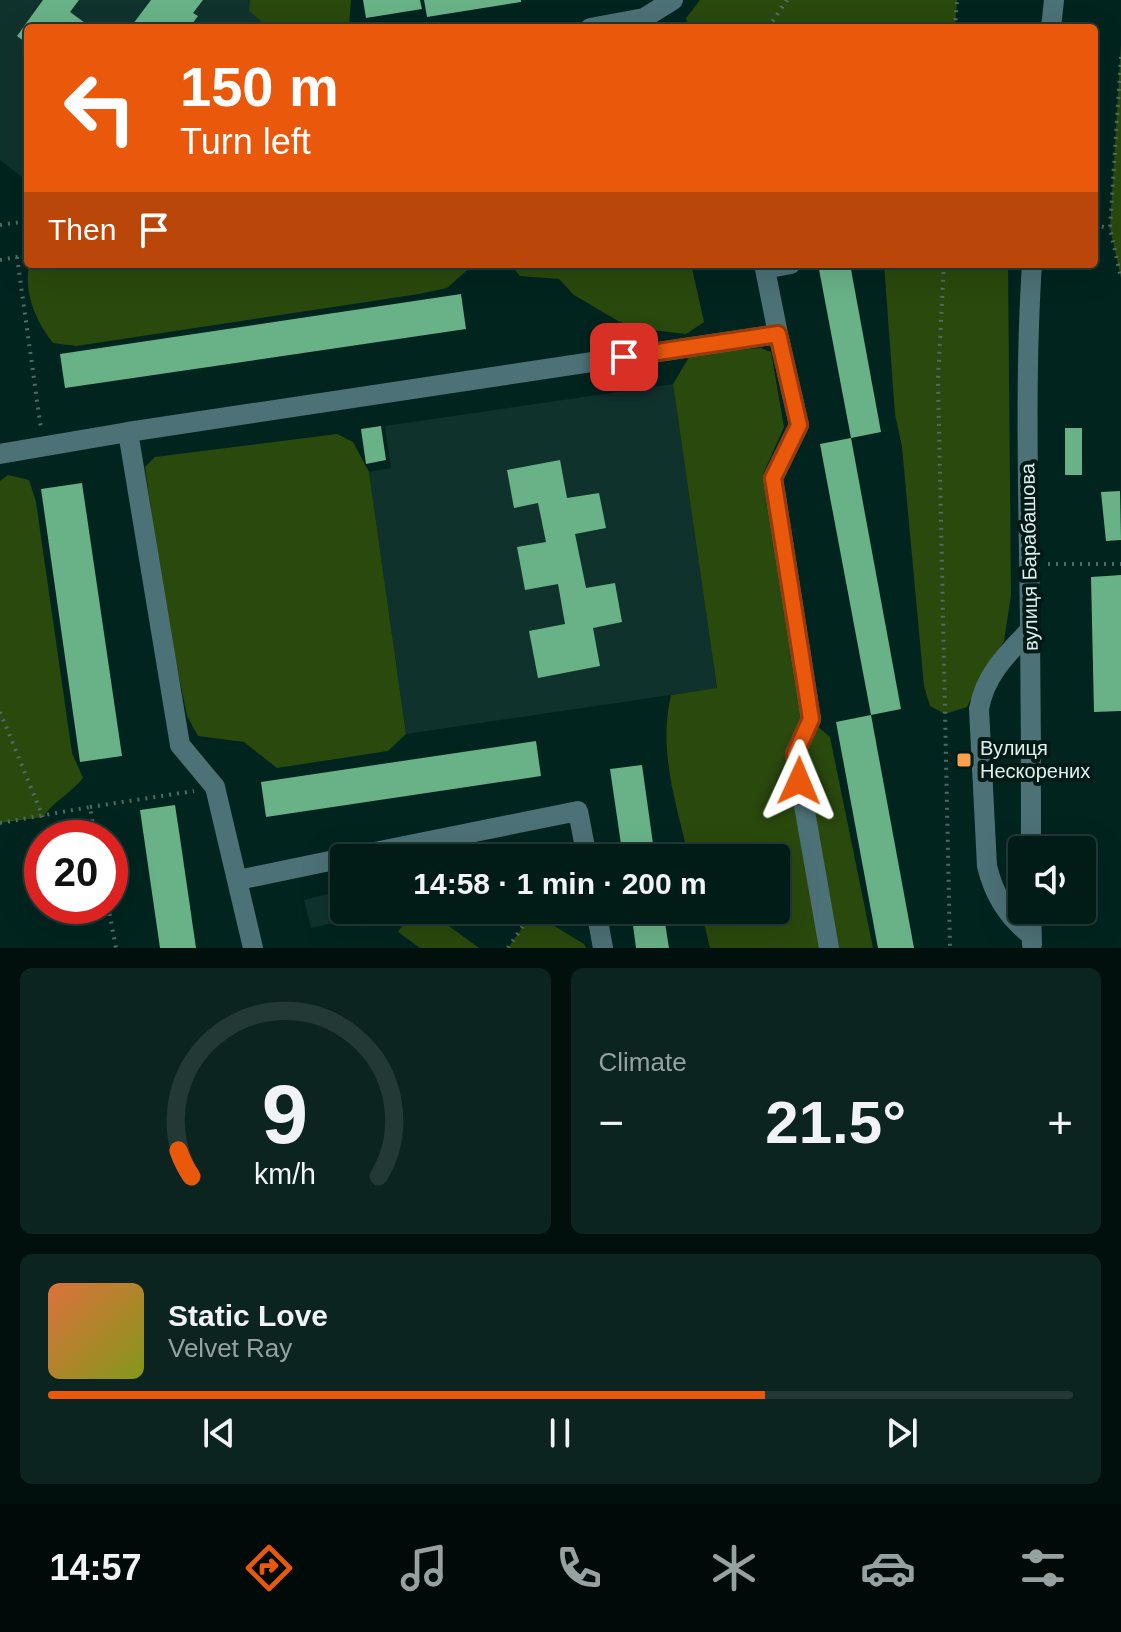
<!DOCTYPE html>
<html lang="en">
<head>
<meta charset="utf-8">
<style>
	:root { --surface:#011b17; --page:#0b2420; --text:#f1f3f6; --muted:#96a1a1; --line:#233936; --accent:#ea580c }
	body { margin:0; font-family:Arial,sans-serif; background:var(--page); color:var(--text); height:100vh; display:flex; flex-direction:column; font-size:30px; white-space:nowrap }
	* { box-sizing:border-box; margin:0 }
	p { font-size:26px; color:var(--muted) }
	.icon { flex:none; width:44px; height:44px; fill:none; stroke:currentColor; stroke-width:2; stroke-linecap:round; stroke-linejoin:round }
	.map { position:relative; height:948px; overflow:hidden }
	.drawer { display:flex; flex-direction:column; gap:20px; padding:20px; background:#010f0d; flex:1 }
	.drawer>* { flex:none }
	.guide { position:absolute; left:24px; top:24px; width:1074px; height:244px; border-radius:8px; box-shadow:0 8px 32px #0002,0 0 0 2px var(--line); background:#ea580c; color:#fff; overflow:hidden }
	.fabs { position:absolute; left:1008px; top:836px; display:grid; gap:16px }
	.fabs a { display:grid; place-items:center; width:88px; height:88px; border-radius:8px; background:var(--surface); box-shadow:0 8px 32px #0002,0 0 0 2px var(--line); font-size:40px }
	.speed { position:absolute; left:24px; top:820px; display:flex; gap:16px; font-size:40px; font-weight:700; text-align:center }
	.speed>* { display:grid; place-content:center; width:104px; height:104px; border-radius:50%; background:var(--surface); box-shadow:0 8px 32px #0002,0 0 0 2px var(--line); line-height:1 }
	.speed .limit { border:12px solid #d22; background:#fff; color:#111 }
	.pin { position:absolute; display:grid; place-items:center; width:68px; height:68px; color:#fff; margin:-34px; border-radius:16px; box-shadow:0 4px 12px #0006 }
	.me { position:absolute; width:88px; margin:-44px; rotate:1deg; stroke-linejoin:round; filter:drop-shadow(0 0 6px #0008) }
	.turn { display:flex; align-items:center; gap:28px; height:168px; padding:0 24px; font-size:36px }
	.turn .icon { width:104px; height:104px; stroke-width:2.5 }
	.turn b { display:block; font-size:56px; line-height:68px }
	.then { display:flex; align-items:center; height:76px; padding:0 24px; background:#0003; gap:16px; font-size:30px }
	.big { font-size:60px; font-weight:800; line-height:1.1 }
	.drawer .widget { flex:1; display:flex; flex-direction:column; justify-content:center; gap:12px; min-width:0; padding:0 28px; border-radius:12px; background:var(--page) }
	.drawer .dial { align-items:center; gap:0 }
	.dial svg { height:208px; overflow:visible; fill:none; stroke:var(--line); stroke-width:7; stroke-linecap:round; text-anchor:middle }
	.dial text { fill:var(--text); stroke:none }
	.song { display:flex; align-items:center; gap:24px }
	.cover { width:96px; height:96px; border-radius:12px; background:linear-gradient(135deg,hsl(20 70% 55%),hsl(70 70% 35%)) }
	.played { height:8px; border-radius:4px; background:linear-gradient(90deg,var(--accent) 70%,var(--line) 70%) }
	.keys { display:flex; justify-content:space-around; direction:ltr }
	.heat { display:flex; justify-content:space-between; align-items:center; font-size:44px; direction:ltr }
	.drawer .tiles { flex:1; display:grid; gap:20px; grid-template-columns:1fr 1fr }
	.widget:last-child { grid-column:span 2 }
	.trip { position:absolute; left:330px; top:844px; width:460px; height:80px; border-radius:8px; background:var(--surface); box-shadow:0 8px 32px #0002,0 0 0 2px var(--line); font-weight:800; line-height:80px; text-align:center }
	.tab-bar { display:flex; height:128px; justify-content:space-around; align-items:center; background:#000b09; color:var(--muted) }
	.tab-bar .icon { width:56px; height:56px }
	.tab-bar .current { color:var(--accent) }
	.tab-bar b { font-size:36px; color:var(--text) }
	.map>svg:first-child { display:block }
	.built { fill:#10322d }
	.green { fill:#2a490d }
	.building { fill:#69b288 }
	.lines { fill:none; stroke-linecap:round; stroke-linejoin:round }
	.path { stroke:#4e6b67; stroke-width:4; stroke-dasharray:2 6; stroke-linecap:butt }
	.minor { stroke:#4c7176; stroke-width:20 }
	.route-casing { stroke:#983908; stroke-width:20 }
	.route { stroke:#ea580c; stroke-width:14 }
	.poi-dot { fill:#f8a04b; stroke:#021a16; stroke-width:3 }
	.labels { text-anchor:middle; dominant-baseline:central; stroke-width:8; stroke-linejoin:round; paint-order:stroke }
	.street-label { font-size:20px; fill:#def1ed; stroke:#021a16 }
	.poi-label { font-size:20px; fill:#def1ed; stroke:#021a16; text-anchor:start }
</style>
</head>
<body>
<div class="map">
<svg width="1121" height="948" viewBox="0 0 1121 948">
	<rect width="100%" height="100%" fill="#01241f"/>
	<g class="built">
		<path d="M0,0H313L318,28H28V182L0,160Z"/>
		<path d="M673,384L717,688L406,734L369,472L391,468L385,426Z"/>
		<path d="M344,890V910H357L359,917L311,928L304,900Z"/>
	</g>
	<g class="green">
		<path d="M250,0H351L349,26L347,28H269L249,11Z"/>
		<path d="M700,0H957L955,28H689L686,18Z"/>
		<path d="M1121,44V278L1110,228Z"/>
		<path d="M29,264H474L447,288L419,294L76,346L53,343C35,320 24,294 29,264Z"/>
		<path d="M510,264H691L704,322L686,334L634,328L618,321L574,295L559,279L520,276Z"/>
		<path d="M884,264H1008L1011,595L1004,641L982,676L967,707L945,714L930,706L924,686L902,447L895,414Z"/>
		<path d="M761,348L771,352L784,427L763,474L782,571L803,714L830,737L873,948H710L701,910H776V858H689C676,803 658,751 671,695L717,688L673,384L691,354Z"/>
		<path d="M337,434L353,442L369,472L406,734L388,751L277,768L244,742L198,736L187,716L165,608L145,467L155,457Z"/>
		<path d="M8,475L29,480L36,502L72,753L83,778C71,793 54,801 43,817L0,823V481Z"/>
		<path d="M414,910H427L479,948H420L398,932Z"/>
		<path d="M529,918L551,924L584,944L586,948H508Z"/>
	</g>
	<g class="building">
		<path d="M43,0H79L70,12L92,28H28V44L17,36Z"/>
		<path d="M151,0H203L193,13L198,16L189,28H130Z"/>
		<path d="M363,0H420L422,9L366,18Z"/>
		<path d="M424,0H521V2L427,17Z"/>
		<path d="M818,264H850L881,432L851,438Z"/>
		<path d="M461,294L466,329L65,388L60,354Z"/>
		<path d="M381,426L386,460L366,464L361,429Z"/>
		<rect x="1065" y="428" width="17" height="47"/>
		<path d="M851,438L901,709L871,715L820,444Z"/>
		<path d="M560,460L567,498L599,493L606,528L575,534L586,588L615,583L622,622L593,628L600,666L538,678L529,631L565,624L558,584L525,590L517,547L546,542L538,503L514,508L507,470Z"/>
		<path d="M82,483L122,756L80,762L41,489Z"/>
		<path d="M1120,491L1121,540L1106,541L1101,492Z"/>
		<path d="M1121,575V711L1094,712L1091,577Z"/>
		<path d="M871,715L914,948H878L836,722Z"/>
		<path d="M536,741L541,776L266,817L261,782Z"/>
		<path d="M642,765L655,858H623L610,769Z"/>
		<path d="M175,805L180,838L196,948H160L140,810Z"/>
		<path d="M631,910H663L669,948H636Z"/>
	</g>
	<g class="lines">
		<g class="path">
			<path d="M768,28L787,0"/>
			<path d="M955,28L957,0"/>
			<path d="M1121,57L1110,228L1121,278"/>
			<path d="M0,225L28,221"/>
			<path d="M1094,225L1110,228"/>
			<path d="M17,257L41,429"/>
			<path d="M0,260L28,255"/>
			<path d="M944,264L938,379L950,948"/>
			<path d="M1048,564H1121"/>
			<path d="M0,712L43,817"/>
			<path d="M90,807L194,791"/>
			<path d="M0,823L90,807L95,838"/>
			<path d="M108,906L116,948"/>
			<path d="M508,948L534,910"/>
		</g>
		<g class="minor">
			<path d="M590,28L644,18L673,0"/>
			<path d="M1051,28L1054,0"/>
			<path d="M778,334L799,425L773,478L811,719L795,754L829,948"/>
			<path d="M128,432L778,334L765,269L791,264"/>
			<path d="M0,454L128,432L180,745L215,787L253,948"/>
			<path d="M1030,630C1007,654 985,675 979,709L987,866C994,895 1007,917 1031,935"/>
			<path d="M1031,850C1031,777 1031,703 1030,630C1029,508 1024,386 1032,264"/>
			<path d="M345,858L578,811L587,858"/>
			<path d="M238,880L344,858"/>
			<path d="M596,910L603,948"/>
			<path d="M1031,910L1032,944"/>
		</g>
	</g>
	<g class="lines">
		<defs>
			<path id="route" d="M624,357L778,334L799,425L773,478L811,719L795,754L799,781"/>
		</defs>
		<use href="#route" class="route-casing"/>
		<use href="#route" class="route"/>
	</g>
	<rect class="poi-dot" x="956" y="752" width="16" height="16" rx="4"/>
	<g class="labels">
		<g class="street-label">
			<text transform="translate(1029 557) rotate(-91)">вулиця Барабашова</text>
		</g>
		<g class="poi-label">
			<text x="980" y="748">Вулиця<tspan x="980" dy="23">Нескорених</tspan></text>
		</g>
	</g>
</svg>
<div class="fabs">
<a><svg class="icon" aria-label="sound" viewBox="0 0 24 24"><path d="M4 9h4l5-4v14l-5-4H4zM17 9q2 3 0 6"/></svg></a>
</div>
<div class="speed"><div class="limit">20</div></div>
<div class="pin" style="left:624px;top:357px;background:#d93025"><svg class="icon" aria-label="arrive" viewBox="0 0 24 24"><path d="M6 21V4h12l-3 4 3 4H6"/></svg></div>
<svg class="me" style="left:799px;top:781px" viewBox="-20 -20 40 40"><path d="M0-17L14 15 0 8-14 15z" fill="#ea580c" stroke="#fff" stroke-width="4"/></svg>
<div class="trip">14:58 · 1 min · 200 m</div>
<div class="guide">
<div class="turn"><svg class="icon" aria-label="left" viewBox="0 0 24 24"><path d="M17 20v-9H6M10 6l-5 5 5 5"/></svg><div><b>150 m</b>Turn left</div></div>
<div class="then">Then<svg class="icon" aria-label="arrive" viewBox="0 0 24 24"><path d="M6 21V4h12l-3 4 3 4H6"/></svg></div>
</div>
</div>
<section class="drawer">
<div class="tiles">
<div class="widget dial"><svg viewBox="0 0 100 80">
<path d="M14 69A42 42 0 1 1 86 69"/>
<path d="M14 69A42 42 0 0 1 9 59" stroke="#ea580c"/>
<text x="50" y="56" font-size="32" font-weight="700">9</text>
<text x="50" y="72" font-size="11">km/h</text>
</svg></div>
<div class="widget"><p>Climate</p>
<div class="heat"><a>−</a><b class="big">21.5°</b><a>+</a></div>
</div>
<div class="widget">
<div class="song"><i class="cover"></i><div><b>Static Love</b><p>Velvet Ray</p></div></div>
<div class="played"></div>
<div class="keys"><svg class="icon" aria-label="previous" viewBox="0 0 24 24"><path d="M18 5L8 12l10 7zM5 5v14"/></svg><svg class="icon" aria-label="pause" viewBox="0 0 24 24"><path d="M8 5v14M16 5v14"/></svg><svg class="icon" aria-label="next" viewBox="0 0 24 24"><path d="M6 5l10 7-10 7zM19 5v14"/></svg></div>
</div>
</div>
</section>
<nav class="tab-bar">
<b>14:57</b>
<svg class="icon current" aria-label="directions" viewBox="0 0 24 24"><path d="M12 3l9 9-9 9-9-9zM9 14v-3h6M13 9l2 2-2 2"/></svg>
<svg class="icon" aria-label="music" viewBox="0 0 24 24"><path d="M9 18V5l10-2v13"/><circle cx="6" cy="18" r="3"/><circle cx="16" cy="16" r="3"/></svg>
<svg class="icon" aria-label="phone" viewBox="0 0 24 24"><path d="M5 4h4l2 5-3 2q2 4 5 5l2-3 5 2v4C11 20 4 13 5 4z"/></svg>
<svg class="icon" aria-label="climate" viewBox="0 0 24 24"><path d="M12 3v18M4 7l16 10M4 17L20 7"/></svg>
<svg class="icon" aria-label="car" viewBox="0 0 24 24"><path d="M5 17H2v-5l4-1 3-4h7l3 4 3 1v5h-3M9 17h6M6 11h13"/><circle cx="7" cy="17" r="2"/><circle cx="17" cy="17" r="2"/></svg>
<svg class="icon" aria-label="filters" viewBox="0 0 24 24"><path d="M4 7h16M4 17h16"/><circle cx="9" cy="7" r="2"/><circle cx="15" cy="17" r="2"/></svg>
</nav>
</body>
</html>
